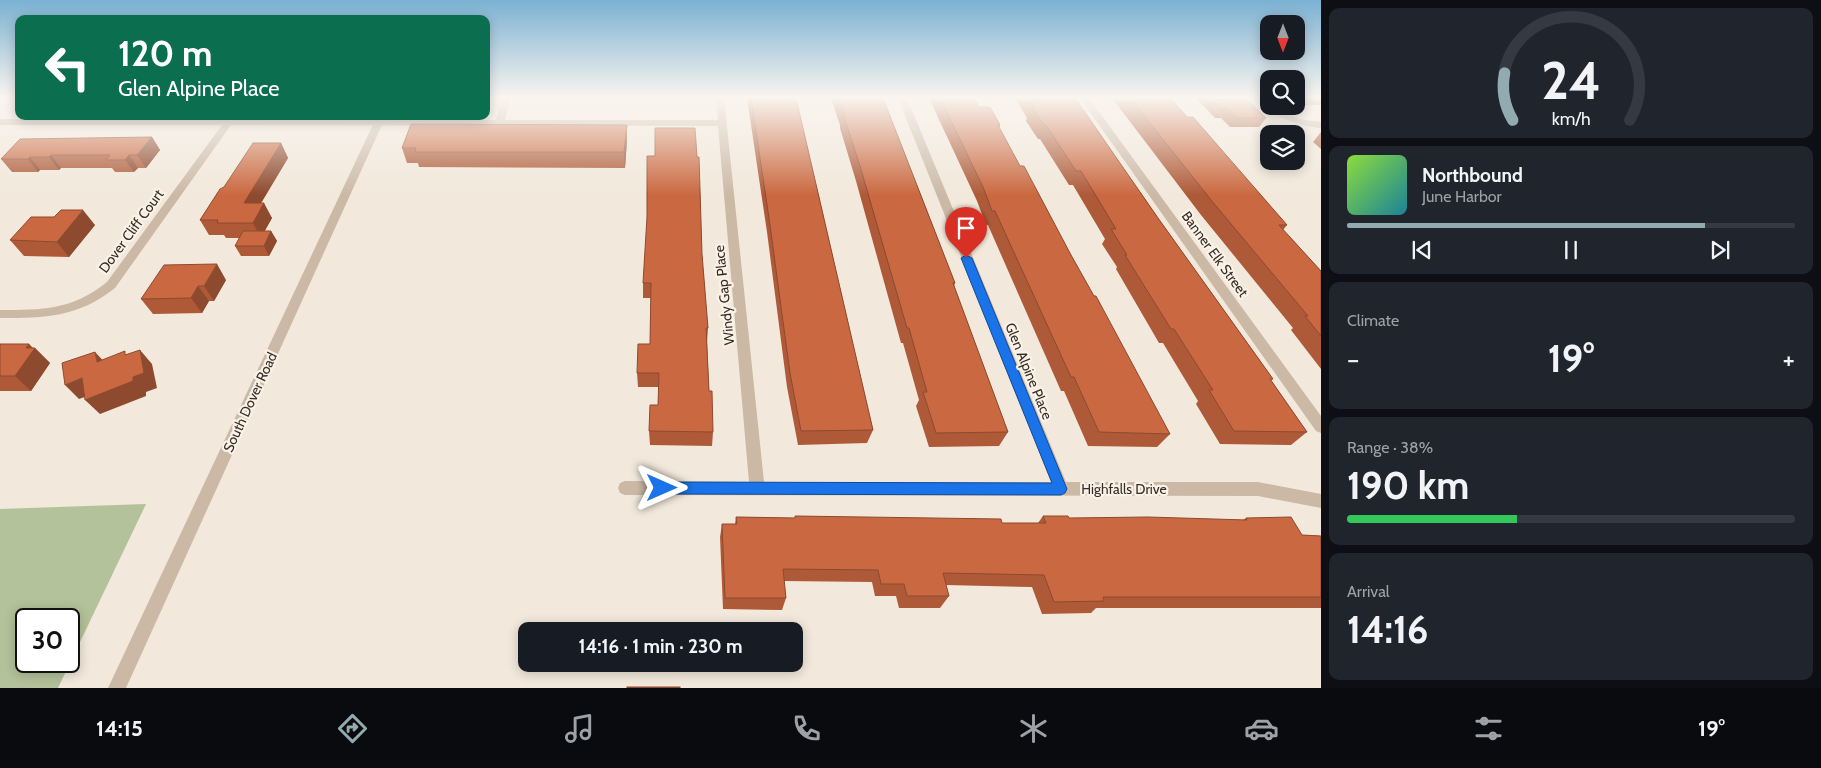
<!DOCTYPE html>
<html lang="en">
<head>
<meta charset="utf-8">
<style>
	:root { --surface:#171b24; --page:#20242c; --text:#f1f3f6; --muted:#9ea1a6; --line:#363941; --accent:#91abb0 }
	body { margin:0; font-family:Cabin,sans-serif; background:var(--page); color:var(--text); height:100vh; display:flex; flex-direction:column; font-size:19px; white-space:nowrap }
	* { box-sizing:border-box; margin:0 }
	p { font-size:16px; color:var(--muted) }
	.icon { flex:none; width:28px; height:28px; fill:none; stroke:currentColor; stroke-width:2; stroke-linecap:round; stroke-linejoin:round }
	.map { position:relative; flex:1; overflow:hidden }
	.side { display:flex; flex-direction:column; gap:8px; padding:8px; background:#0d0f14; width:500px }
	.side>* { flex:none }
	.guide { position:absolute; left:15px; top:15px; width:475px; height:105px; border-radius:10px; box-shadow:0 2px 12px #0003; background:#0b6e4f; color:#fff; overflow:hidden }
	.needle { width:32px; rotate:180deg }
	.tools { position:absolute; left:1260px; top:15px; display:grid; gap:10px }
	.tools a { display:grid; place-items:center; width:45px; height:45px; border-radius:10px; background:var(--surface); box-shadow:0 2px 12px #0003; font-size:25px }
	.speed { position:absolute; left:15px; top:608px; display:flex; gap:10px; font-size:25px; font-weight:700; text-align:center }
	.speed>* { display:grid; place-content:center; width:65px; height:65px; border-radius:50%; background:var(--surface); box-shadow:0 2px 12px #0003; line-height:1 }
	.speed .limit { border:2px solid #111; border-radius:8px; background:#fff; color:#111 }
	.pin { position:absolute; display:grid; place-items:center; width:42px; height:42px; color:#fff; margin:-51px -21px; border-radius:50% 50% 50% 0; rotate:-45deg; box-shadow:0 0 5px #0007 }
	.pin .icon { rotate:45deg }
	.me { position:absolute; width:55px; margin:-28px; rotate:90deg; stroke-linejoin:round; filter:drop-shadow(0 0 4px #0008) }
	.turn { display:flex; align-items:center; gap:18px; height:105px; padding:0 20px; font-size:22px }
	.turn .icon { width:65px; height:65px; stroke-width:2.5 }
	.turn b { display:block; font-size:35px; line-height:42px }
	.big { font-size:38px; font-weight:700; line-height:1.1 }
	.side .widget { flex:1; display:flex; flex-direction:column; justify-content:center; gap:8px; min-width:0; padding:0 18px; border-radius:10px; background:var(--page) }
	.side .dial { align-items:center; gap:0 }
	.dial svg { height:130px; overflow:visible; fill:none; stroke:var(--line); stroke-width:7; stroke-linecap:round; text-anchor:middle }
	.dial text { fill:var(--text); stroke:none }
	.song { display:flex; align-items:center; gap:15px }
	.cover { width:60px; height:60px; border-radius:8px; background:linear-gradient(135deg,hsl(90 70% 55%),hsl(190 70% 35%)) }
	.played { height:5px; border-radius:2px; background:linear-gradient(90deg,var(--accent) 80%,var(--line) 80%) }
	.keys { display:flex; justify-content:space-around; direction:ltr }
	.heat { display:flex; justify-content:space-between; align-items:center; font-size:28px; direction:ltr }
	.charge { height:8px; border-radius:4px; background:linear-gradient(90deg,#34c759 38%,var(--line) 0) }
	.trip { position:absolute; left:518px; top:622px; width:285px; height:50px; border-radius:10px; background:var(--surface); box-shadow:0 2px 12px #0003; font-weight:700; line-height:50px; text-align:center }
	.dock { display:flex; height:80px; justify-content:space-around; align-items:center; background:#090b0e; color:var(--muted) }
	.dock .icon { width:35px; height:35px }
	.dock .selected { color:var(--accent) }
	.dock b { font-size:22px; color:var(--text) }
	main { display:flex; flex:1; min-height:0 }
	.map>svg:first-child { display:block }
	.green { fill:#b3c29a; fill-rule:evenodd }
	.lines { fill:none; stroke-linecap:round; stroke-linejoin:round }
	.minor { fill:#cbb9a6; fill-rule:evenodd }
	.tertiary { fill:#cbb9a6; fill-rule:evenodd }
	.wall { fill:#ae5a38 }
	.shaded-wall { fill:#8d4a2e }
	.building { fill:#ca6941; stroke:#8d4a2e }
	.route { fill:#1a73e8; stroke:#114b97 }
	.labels { text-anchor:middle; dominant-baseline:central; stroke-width:4.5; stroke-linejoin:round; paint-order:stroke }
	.street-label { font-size:14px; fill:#372d27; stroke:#faf2e7 }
</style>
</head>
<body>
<main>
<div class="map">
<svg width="1321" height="688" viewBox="0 0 1321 688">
	<rect width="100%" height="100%" fill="#f2e8db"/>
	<path class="green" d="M146,504L58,688H0V509ZM26,619H69V661H26Z"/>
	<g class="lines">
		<g class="minor">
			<path d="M502,98H511L505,120H718L716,98H724L764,482H1051L898,98H907L1066,482H1258L1321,494V508L1258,496L625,495L620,493L618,488L620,483L625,481L749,482L718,126L231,125L115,288C79,317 45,318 0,318V310C43,310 72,310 107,282L222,125H0V119L496,120Z"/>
			<path d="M1080,98H1089L1321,416V433L1316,431Z"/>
			<path d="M1256,98H1266L1269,101V106H1275L1299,119L1321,122V128C1296,126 1273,117 1256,98Z"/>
		</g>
		<path class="tertiary" d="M377,116H386L126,688H108Z"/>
	</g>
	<g class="wall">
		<path d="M747,98H796L873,430L867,443L798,445L787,387L767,232Z"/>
		<path d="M831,98H883L955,283L954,286L1008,432L999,446L929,447L916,406L919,400L903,343H901L856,181L840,128V125Z"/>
		<path d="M929,98H974L979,107L1000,125L999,128L1020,166L1071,255L1170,434L1157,447L1088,446L1064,391H1061L988,225H986L977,201Z"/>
		<path d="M1015,98H1075L1158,218L1273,379L1271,380L1307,432L1291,445L1220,444L1196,404L1198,401L1163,343H1159L1116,269L1117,267L1102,244L1105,239L1073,185H1069L1040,139H1038L1026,121L1027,118Z"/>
		<path d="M1112,98H1170L1287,225L1283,230L1321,271V369L1291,330L1293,328L1201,215Z"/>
		<path d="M1196,98H1245L1266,118L1259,127H1230L1221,118H1215Z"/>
		<path d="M1296,98H1321V105H1301L1296,101Z"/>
		<path d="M627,125V140L625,168L419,167L418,163H407L402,148Z"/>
		<path d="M1321,132V149L1313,142Z"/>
		<path d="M152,137L160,150L146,168H138L134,172H115L112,168H61L59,170H40L38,172H12L1,159Z"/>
		<path d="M281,143L288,158L261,203L272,218L264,231H271L277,241L269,256H241L235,246L240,238H226L224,235H209L200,220L224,187Z"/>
		<path d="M54,217L95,225L69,257L24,256L10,240Z"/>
		<path d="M702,254L708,328L707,342L709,391L713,432L712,446L650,445L649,431L658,405L659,387H638L637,373L650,344L651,298H643V283Z"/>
		<path d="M226,280L214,301H209L202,313L153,314L141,299Z"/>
		<path d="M0,344H29L33,348H35L50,363L31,391H0Z"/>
		<path d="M795,516L1002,523H1038L1043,516L1069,518L1243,520L1246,518L1302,535L1321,536V608H1096L1091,613L1042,614L1032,587L946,585L949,596L940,608H899L896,596H875L872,582L784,581L786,598L782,610L723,609L720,537L722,524H735L736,517L795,518Z"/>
	</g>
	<g class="shaded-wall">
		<path d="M627,125V140L625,168L624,152Z"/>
		<path d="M152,137L160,150L146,168L137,155Z"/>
		<path d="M281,143L288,158L252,218L244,203Z"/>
		<path d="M51,155L61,168L59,170L49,157Z"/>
		<path d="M129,155L138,168L134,172L125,160Z"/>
		<path d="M30,157L40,170L38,172L28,159Z"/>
		<path d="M264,203L272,218L261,238L253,223Z"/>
		<path d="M83,210L95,225L69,257L57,242Z"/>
		<path d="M271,231L277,241L269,256L264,246Z"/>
		<path d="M217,264L226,280L214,301L204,286Z"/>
		<path d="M198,286L209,301L202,313L191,298Z"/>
		<path d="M29,344L34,350L35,348L50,363L31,391L15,376L26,348Z"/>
		<path d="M140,350L152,364L157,388L146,392V396L100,414L85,400L133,377Z"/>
		<path d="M95,352L109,367L97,362Z"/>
		<path d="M82,378L96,393L79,399L65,385Z"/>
	</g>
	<g class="building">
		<path d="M751,98H796L873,430L801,431L790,373L769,218Z"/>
		<path d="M839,98H883L955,283H953L1008,432L936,433L923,392H927L909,328H907L860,166L843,114H844Z"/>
		<path d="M940,98H974L979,107H990L1000,125H998L1020,166H1024L1071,255L1094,296H1096L1170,434L1099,432L1074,377H1071L995,211H992L983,187Z"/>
		<path d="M1030,98H1075L1158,218L1273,379H1270L1307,432L1234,431L1209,390H1213L1174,329H1171L1125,255H1127L1111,229H1116L1081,171H1076L1046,125H1044L1032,107H1035Z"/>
		<path d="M1130,98H1170L1187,117H1193L1287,225H1279L1321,271V336L1305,316H1308L1211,200Z"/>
		<path d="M1211,98H1245L1266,118H1236L1228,108H1221Z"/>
		<path d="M411,124L627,125L624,152H415L416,148H402Z"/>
		<path d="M655,128H695L697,157H699L702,254L708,328H706L709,391H712L713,432L649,431L650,405H658L659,373H637L638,344H650L651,283H643L647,217V156H655Z"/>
		<path d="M152,137L137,155H129L125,160H106L110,155H51L49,157H30L28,159H1L20,139Z"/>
		<path d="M253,143H281L244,203H264L253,223H217L218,220H200L220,189L224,187Z"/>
		<path d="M61,210H83L57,242L10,240L31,217H54Z"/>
		<path d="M243,231H271L264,246H235Z"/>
		<path d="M217,264L204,286H198L191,298L141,299L164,265Z"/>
		<path d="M0,344H29L26,348H35L15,376H0Z"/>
		<path d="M140,350L144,373L133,377V381L85,400L82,378L65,385L62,363L95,352L97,362L125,351V355Z"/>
		<path d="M795,516L1001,519L1002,523H1046L1043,516H1068L1069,518L1148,517L1247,520L1246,518L1291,517L1302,535L1321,536V597H1103L1104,601L1054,602L1044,575L943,573L949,596H907L904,584H881L878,570L783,569L786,598H725L722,524H737L736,517L795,518Z"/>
		<rect x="627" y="687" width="53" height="1"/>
	</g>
	<linearGradient id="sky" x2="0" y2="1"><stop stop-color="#7bb1d2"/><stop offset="0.5" stop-color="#f9f5ef"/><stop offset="1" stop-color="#f9f5ef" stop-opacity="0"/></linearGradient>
	<rect width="1321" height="195" fill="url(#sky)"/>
	<path class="route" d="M966,255L972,258L1067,489L1065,493L1061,495L662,494L658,492L656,488L658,484L662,482L1052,483L961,258Z"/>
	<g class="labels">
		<g class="street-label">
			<text transform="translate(131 231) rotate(-54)">Dover Cliff Court</text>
			<text transform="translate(1215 254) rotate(54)">Banner Elk Street</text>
			<text transform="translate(724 295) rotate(-96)">Windy Gap Place</text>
			<text transform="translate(1029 371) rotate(68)">Glen Alpine Place</text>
			<text transform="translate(250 402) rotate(-65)">South Dover Road</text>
			<text x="1124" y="489">Highfalls Drive</text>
		</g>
	</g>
</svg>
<div class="tools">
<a><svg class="needle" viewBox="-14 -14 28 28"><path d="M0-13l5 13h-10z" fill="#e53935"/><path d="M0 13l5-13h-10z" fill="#9ea1a6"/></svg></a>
<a><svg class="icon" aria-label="search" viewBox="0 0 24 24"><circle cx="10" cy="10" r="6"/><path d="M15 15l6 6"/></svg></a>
<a><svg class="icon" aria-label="layers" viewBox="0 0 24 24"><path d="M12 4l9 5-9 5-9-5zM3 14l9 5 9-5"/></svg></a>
</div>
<div class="speed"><div class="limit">30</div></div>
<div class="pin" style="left:966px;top:258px;background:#d93025"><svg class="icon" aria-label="arrive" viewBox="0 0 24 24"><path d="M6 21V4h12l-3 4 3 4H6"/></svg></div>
<svg class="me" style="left:662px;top:488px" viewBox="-20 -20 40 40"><path d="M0-17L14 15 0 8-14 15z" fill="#1a73e8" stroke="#fff" stroke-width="4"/></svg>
<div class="trip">14:16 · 1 min · 230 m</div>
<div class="guide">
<div class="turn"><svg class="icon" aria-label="left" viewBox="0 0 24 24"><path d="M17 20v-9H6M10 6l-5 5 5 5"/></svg><div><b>120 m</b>Glen Alpine Place</div></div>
</div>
</div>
<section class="side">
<div class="widget dial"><svg viewBox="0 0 100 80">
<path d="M14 69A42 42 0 1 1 86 69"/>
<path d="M14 69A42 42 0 0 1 9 40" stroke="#91abb0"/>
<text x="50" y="56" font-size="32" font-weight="700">24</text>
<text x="50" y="72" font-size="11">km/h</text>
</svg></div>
<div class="widget">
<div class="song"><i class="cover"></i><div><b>Northbound</b><p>June Harbor</p></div></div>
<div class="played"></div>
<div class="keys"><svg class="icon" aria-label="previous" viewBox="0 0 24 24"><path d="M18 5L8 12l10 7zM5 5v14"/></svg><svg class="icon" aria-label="pause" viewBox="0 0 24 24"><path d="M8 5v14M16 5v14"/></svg><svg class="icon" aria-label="next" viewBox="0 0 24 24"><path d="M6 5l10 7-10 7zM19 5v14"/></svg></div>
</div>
<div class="widget"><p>Climate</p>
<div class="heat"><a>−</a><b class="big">19°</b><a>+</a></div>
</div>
<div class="widget"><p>Range · 38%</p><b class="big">190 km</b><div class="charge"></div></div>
<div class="widget"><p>Arrival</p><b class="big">14:16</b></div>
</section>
</main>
<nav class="dock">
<b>14:15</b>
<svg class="icon selected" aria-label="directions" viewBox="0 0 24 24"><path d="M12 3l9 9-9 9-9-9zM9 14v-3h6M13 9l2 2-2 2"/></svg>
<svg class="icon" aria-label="music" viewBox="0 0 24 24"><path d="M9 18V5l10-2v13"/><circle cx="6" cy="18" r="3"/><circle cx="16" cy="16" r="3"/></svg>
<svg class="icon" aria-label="phone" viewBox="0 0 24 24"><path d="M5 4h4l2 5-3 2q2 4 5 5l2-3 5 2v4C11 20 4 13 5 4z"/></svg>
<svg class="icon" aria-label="climate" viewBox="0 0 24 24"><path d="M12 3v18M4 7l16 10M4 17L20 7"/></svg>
<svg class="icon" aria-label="car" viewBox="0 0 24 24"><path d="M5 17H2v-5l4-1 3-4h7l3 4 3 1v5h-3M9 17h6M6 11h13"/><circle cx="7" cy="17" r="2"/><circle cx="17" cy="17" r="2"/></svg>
<svg class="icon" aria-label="filters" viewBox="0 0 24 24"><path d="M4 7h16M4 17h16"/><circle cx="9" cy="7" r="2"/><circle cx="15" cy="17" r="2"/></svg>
<b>19°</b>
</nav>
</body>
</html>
